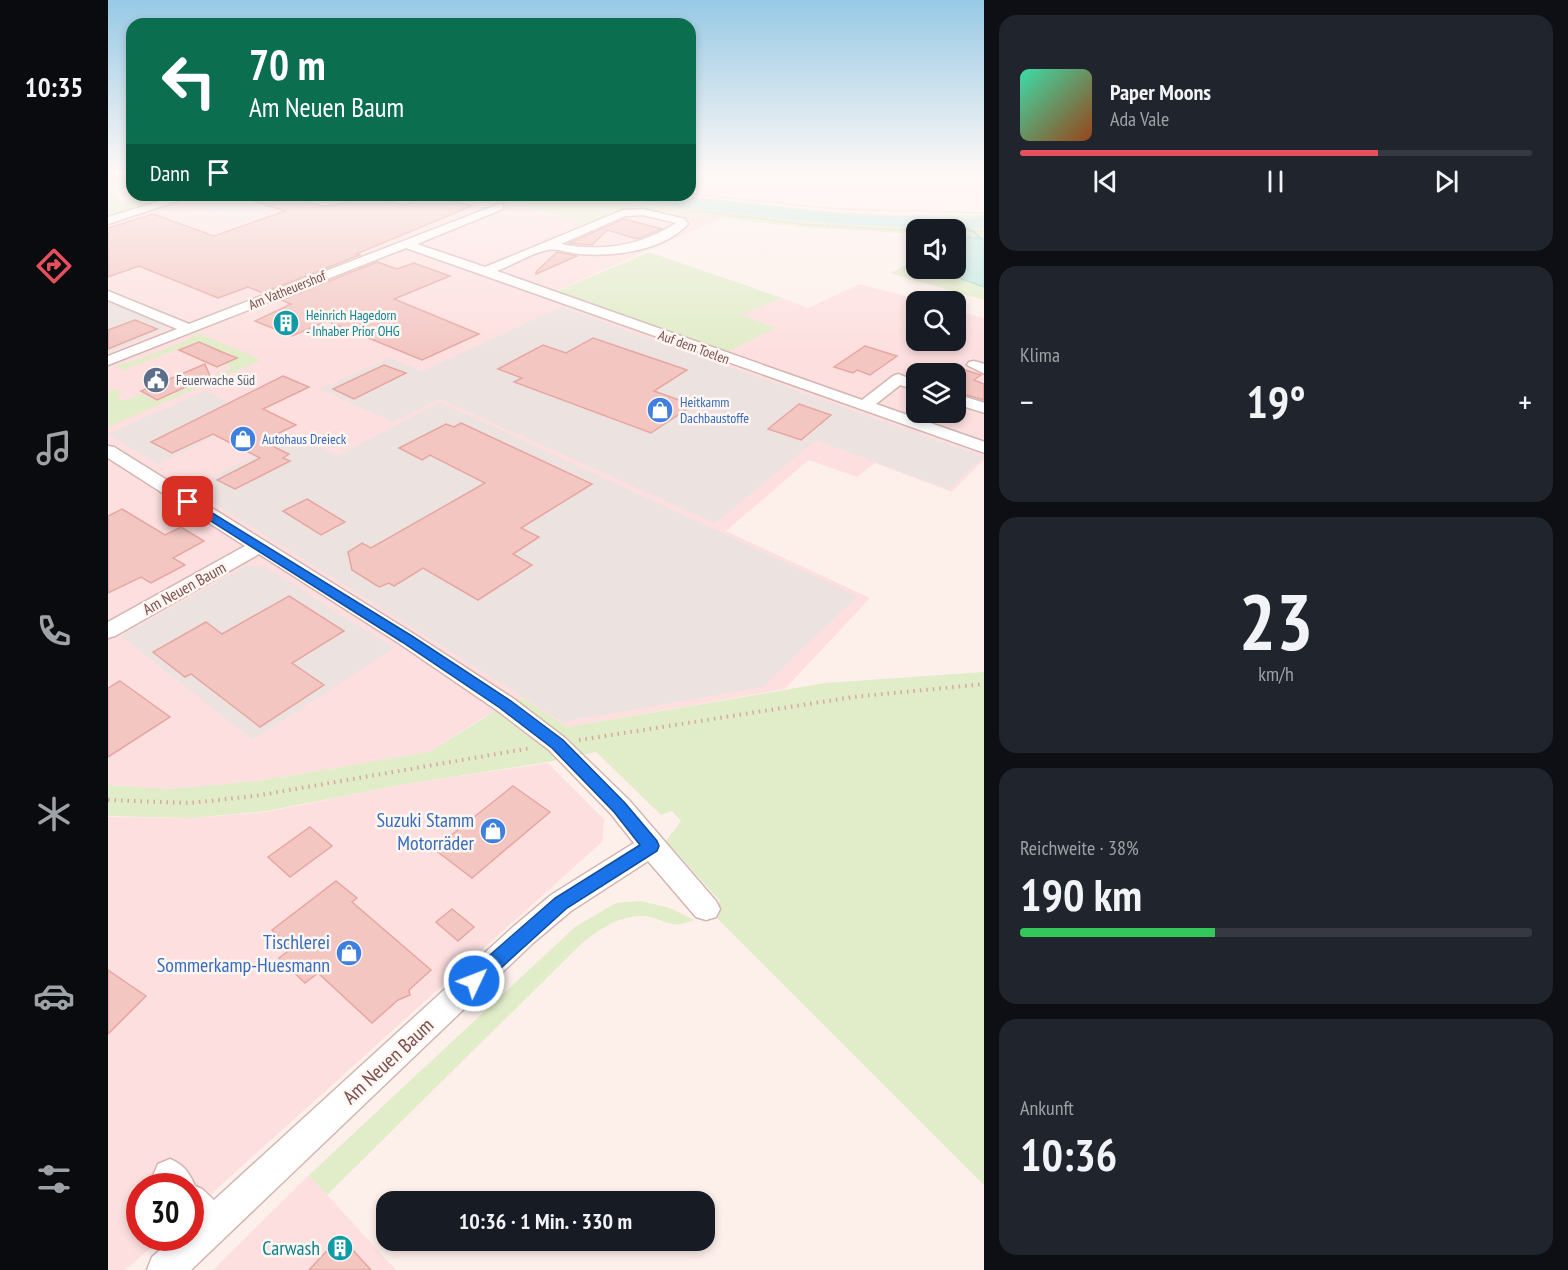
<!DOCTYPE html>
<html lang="de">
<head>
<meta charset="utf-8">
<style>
	:root { --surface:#171b24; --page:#20242c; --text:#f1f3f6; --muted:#9ea1a6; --line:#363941; --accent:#e6505d }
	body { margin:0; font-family:"PT Sans Narrow",sans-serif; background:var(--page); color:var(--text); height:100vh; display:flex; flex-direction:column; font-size:22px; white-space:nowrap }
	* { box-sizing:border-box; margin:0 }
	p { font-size:20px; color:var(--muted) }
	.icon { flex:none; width:33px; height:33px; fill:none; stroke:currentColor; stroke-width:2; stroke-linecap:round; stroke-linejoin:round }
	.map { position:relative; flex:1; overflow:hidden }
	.side { display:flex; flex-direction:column; gap:15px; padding:15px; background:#0d0f14; width:584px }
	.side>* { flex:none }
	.banner { position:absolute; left:18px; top:18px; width:570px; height:183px; border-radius:18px; box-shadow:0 3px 9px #0003; background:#0b6e4f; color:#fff; overflow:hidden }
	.controls { position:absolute; left:798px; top:219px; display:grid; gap:12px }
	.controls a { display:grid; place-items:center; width:60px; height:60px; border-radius:12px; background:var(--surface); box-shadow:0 3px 9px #0003; font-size:30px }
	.speed { position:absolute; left:18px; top:1173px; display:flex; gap:12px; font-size:30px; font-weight:700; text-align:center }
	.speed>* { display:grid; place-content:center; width:78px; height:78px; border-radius:50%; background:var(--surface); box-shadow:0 3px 9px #0003; line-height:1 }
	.speed .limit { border:9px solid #d22; background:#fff; color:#111 }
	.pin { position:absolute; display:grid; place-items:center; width:51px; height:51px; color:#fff; margin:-26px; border-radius:12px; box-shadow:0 3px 9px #0006 }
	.me { position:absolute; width:66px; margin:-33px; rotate:47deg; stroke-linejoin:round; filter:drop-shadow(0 0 4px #0008) }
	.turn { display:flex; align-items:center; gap:21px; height:126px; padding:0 24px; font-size:27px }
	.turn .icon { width:78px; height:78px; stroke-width:2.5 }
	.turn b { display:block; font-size:42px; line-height:51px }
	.then { display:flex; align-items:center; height:57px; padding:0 24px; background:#0003; gap:12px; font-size:22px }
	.big { font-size:45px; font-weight:700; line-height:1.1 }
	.side .widget { flex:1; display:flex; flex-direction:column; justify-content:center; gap:9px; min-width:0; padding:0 21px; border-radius:18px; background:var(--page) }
	.side .dial { align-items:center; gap:0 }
	.dial b { font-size:78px; line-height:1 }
	.song { display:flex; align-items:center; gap:18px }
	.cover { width:72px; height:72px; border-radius:9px; background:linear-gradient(135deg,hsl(160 70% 55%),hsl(20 70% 35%)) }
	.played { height:6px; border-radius:3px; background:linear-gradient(90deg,var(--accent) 70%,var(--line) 70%) }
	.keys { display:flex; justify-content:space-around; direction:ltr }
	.heat { display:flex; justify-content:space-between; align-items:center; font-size:33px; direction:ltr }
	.charge { height:9px; border-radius:4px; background:linear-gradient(90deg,#34c759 38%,var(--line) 0) }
	.trip { position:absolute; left:268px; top:1191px; width:339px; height:60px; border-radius:18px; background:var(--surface); box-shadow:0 3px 9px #0003; font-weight:700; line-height:60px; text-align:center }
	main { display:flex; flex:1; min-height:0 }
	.dock { display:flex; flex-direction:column; width:108px; justify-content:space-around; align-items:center; background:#090b0e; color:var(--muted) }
	.dock .icon { width:42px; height:42px }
	.dock .on { color:var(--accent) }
	.dock b { font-size:27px; color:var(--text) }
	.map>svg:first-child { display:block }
	.commercial { fill:#fddfdf; fill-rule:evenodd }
	.industrial { fill:#ece2e0 }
	.green { fill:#e1ecc8 }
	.water { fill:#bee8e1; stroke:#a4d9d1; stroke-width:1.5 }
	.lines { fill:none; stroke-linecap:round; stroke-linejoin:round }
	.stream { stroke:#a4d9d1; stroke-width:3 }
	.river { fill:#bee8e1; fill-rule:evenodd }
	.building { fill:#f3c6c2; stroke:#e6a7a2; stroke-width:1.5 }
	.minor-casing { stroke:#d3b6b2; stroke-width:3 }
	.path-far1 { stroke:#d8a8a4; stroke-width:1.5; stroke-dasharray:1 2; stroke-linecap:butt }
	.path { stroke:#d8a8a4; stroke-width:4; stroke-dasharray:1.5 5; stroke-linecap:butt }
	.minor { fill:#fff; fill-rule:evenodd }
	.route { fill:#1a73e8; stroke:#114b97; stroke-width:1.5 }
	.labels { text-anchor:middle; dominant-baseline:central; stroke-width:5; stroke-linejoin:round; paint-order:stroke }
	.far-street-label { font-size:14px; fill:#794f4d; stroke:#fff6f2 }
	.far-culture-label { font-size:14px; fill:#0d838f; stroke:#fff6f2; text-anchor:start }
	.far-service-label { font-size:14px; fill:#4e5e75; stroke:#fff6f2; text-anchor:start }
	.far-shop-label { font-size:14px; fill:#366cbe; stroke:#fff6f2; text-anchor:start }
	.street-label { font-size:16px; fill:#794f4d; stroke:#fff6f2 }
	.near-shop-label { font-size:20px; fill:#366cbe; stroke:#fff6f2; text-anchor:end }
	.near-street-label { font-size:20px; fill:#794f4d; stroke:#fff6f2 }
	.near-culture-label { font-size:20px; fill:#0d838f; stroke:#fff6f2; text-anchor:end }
</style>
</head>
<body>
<main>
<nav class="dock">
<b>10:35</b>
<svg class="icon on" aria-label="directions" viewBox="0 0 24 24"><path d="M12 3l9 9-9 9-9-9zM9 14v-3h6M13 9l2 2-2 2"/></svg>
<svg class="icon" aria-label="music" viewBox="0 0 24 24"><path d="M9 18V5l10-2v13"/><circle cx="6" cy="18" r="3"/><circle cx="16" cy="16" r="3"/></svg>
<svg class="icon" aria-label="phone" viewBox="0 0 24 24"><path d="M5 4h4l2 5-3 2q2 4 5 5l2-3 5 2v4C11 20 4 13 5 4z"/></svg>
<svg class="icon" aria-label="climate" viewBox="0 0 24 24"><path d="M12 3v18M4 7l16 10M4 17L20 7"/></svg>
<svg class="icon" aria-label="car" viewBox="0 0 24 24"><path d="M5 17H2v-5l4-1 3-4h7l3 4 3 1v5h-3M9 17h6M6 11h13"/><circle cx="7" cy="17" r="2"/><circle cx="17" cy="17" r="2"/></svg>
<svg class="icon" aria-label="filters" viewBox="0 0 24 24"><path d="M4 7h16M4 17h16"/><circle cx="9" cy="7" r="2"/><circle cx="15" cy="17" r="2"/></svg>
</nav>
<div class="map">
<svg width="877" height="1270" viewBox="0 0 877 1270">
	<rect width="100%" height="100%" fill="#fdf0eb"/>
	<g class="commercial">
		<path d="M88,195H374L479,224L518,207L617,217L445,292L616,354L666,328L632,315L674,298L700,308L752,284L816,301L808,302V340H848V310L876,318V460L844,492L767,463L749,477L701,460L618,531L762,598L677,689L459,727L415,698L373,719L321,752L149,781L62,789L0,785V223ZM808,374H848V412H808Z"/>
		<path d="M440,763L496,819L494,842L83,1212L82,1186H32V1238H54L17,1270H0V817L84,818L158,812L292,785Z"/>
		<path d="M201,1175L288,1270H105L115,1260Z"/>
	</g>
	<g class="industrial">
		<path d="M114,195H236L183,214L169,209L130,222L81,206Z"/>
		<path d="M0,301L56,326L55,330L0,353Z"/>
		<path d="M453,307L876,457L840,489L708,440L607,523L332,399L285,422L212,389L281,358L315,371Z"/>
		<path d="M97,391L149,416L50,464L0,434Z"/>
		<path d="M332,402L749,596L655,687L455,722L82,488L189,435L230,456Z"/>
		<path d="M138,566H155L286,648L145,740L13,636Z"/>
	</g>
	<g class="green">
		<path d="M0,174H24V186L6,192L12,203L41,195H73L0,218Z"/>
		<path d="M374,195H512L702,220L803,226L876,225V239L861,237L848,246V241L854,236L852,234H848V230H808V234L692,227L518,207L479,224Z"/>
		<path d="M536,195C595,195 652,205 710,210C766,216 821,216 876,215V222L752,220Z"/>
		<path d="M541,252L674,298L633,315L667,328L616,354L444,293Z"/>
		<path d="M808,260V268L847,269L851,278L876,287V300L782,273Z"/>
		<path d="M90,333L153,360L0,427V392L7,389L15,393L8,397L15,401L33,394L49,401L124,368L117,364L130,358L117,351L112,353L92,341L15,370L7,366L29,360L75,342Z"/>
		<path d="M876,672V1185L601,910L612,901L558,841L573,821L564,811L553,815L488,752L440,762L292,785L159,811L83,818L0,816V785L62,789L149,781L321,752L397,705L415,698L459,727L717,683Z"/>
		<path d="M533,901L562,908L586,920C580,922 570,926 564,924C554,922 547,917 537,916C511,915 494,928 474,943L219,1195L201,1175L467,927L508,903Z"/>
	</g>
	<path class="water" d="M861,237L876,239V287L851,278L847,269L848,246Z"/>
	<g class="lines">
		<path class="stream" d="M850,224L866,232L872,238"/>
		<path class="river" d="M514,195H558L743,215L877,218V228C757,229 640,217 522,200Z"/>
	</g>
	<g class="building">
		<path d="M136,195H177L214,206L232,204L257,195L296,205L324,195L364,206L248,254L252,255L155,293L140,287L110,298L31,266L0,277V228L45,214L106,236L177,211L136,198Z"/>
		<path d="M516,219L554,229L529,239L499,230L484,245L461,243Z"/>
		<path d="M449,252L469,256L428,274V272Z"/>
		<path d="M269,262L289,269L306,263L342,276L286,299L371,334L314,360L219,321L184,336L147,321L183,304L173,300Z"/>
		<path d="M27,320L49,329L0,349V330Z"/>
		<path d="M485,338L579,370L546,391L585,405L543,433L406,382L414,378L390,369L435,345L458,353Z"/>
		<path d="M91,342L114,352L129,358L109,367L71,350Z"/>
		<path d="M757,346L789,356L762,375L749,370L745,373L726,367Z"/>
		<path d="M97,364L102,376L49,400L33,391Z"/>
		<path d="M276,365L298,373L246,399L225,389Z"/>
		<path d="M848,367L873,375L866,380L876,384V400L848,392Z"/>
		<path d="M175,376L201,387L155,409L188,425L154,441L181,454L175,458L182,461L127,489L109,480L152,458L105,434L64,453L43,442Z"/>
		<path d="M691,404L723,415L693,440L660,429Z"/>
		<path d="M353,423L484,484L413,528L431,537L405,554L424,565L370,600L315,568L286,586L281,583L271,587L244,570L240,552L254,543L263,548L377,483L322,455L314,460L291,448L338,424L346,427Z"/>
		<path d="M199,499L237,522L213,535L175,511Z"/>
		<path d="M14,509L57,535L73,527L96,541L65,558L77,565L43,583L33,577L0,593V516Z"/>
		<path d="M181,596L236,631L184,663L216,685L152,727L83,674L77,677L45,652L98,622L114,634Z"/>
		<path d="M12,681L62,717L0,757V688Z"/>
		<path d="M405,786L442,812L364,878L326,849Z"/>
		<path d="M202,827L224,846L182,877L160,857Z"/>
		<path d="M228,881L249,898L244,902L323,970L301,990L302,995L290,1000L264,1023L210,973L197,983L171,958L184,948L164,930Z"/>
		<path d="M344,909L366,927L350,941L328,922Z"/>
		<path d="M0,970L38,996L0,1034Z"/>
		<path d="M233,1237L263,1270H201L212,1258Z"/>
	</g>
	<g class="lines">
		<defs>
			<g id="minor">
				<path d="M72,195H88L0,224V217Z"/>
				<path d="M391,204L395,205V209L309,244L377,267L515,210L535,209L577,219L580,224C555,251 506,257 471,254C462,253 448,248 440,250C423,253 405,265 389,271L754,400L785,376L790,374L808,381V390L792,385L768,404L877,442V453L298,248L0,365V356L69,329L0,300V291L81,324ZM535,215L568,223C533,246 493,252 453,244L517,216Z"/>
				<path d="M866,361L877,364V374L859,365L861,362Z"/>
				<path d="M848,394L877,403V413L848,404Z"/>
				<path d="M0,446L6,447L306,634L406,699L457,738L521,800L608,901L612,909L608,917L598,920L588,917L540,861L463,911L425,943L83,1270H39L44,1257L66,1238H82V1186H50L45,1176L50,1164L62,1159C76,1165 81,1172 87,1186L94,1189L106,1200L405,927L443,895L526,843L503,814L441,750L390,711L292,644L151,554L7,636L0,638V622L137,546L0,458Z"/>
			</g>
		</defs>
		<use href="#minor" class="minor-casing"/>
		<g class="path-far1">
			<path d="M582,194L729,209L877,213"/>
			<path d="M476,195L515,200"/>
			<path d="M399,199L411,195"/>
			<path d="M578,209L691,224L808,231"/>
			<path d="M848,231H877"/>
		</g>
		<g class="path">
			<path d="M471,740L745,697L877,684"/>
			<path d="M0,800L82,803L147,796L423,748"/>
		</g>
		<use href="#minor" class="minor"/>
	</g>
	<linearGradient id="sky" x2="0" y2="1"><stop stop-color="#97c9e5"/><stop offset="0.49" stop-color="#fef8f6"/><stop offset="1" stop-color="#fef8f6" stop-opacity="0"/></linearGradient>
	<rect width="877" height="352" fill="url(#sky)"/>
	<path class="route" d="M80,498L304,636L403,701L455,740L517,803L549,841L551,846L549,851L459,908L373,986L366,989L359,986L356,981L359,975L447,898L532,845L506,812L444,748L392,708L294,642L76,504V499Z"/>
	<defs>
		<symbol id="building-disc" viewBox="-11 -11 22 22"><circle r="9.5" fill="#0f9aa8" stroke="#fff6f2"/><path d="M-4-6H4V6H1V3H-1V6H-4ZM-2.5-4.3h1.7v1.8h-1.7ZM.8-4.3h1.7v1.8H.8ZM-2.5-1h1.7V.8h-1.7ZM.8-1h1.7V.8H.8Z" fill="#fff"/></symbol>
		<symbol id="civic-disc" viewBox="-11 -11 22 22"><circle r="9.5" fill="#5c6f8a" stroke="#fff6f2"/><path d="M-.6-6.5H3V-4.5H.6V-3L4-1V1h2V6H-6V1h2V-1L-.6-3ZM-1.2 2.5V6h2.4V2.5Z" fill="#fff"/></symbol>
		<symbol id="shop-disc" viewBox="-11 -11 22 22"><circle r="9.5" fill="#3f7fe0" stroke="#fff6f2"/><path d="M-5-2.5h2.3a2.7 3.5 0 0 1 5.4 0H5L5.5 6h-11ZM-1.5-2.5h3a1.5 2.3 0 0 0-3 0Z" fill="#fff"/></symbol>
	</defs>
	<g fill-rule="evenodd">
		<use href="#building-disc" x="163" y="308" width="30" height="30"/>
		<use href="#civic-disc" x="33" y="365" width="30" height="30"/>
		<use href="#shop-disc" x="537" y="395" width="30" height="30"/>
		<use href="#shop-disc" x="120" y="424" width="30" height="30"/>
		<use href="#shop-disc" x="370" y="816" width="30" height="30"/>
		<use href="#shop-disc" x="226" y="938" width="30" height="30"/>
		<use href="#building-disc" x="217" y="1233" width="30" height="30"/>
	</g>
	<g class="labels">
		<g class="far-street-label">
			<text transform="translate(179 290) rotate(-22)">Am Vatheuershof</text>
			<text transform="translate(586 347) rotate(20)">Auf dem Toelen</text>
		</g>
		<g class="far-culture-label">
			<text x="198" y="315">Heinrich Hagedorn<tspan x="198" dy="16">- Inhaber Prior OHG</tspan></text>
		</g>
		<g class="far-service-label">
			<text x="68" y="380">Feuerwache Süd</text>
		</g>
		<g class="far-shop-label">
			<text x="572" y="402">Heitkamm<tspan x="572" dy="16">Dachbaustoffe</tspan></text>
			<text x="154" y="439">Autohaus Dreieck</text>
		</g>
		<g class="street-label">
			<text transform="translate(76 588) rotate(-29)">Am Neuen Baum</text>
		</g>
		<g class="near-shop-label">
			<text x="366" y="820">Suzuki Stamm<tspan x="366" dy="23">Motorräder</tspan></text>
			<text x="222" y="942">Tischlerei<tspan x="222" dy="23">Sommerkamp-Huesmann</tspan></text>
		</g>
		<g class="near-street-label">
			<text transform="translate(280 1061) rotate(-43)">Am Neuen Baum</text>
		</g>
		<g class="near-culture-label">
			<text x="212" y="1248">Carwash</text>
		</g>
	</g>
</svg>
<div class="controls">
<a><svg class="icon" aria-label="sound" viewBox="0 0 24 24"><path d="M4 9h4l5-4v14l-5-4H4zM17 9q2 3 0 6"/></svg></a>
<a><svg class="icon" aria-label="search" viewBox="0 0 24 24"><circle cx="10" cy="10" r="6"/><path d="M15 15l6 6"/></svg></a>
<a><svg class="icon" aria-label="layers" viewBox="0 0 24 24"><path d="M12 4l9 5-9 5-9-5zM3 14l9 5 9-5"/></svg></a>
</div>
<div class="speed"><div class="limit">30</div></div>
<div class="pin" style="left:80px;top:502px;background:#d93025"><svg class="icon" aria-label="arrive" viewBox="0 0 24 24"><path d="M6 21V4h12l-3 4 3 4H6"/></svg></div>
<svg class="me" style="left:366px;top:981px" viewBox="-20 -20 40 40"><circle r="17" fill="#1a73e8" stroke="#fff" stroke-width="3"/><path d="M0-11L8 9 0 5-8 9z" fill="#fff"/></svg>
<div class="trip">10:36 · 1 Min. · 330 m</div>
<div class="banner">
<div class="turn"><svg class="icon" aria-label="left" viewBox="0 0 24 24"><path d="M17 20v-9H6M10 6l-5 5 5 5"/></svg><div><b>70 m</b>Am Neuen Baum</div></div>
<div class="then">Dann<svg class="icon" aria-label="arrive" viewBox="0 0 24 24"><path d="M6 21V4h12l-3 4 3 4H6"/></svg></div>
</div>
</div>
<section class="side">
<div class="widget">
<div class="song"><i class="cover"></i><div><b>Paper Moons</b><p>Ada Vale</p></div></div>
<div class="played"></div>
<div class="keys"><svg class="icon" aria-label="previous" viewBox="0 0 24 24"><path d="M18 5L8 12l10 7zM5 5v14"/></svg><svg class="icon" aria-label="pause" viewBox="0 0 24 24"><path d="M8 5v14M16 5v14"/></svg><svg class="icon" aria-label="next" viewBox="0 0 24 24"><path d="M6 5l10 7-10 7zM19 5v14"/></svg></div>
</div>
<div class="widget"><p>Klima</p>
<div class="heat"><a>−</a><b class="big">19°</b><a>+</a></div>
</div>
<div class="widget dial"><b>23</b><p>km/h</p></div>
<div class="widget"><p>Reichweite · 38%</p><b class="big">190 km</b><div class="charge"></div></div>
<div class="widget"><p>Ankunft</p><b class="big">10:36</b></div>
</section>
</main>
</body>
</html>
